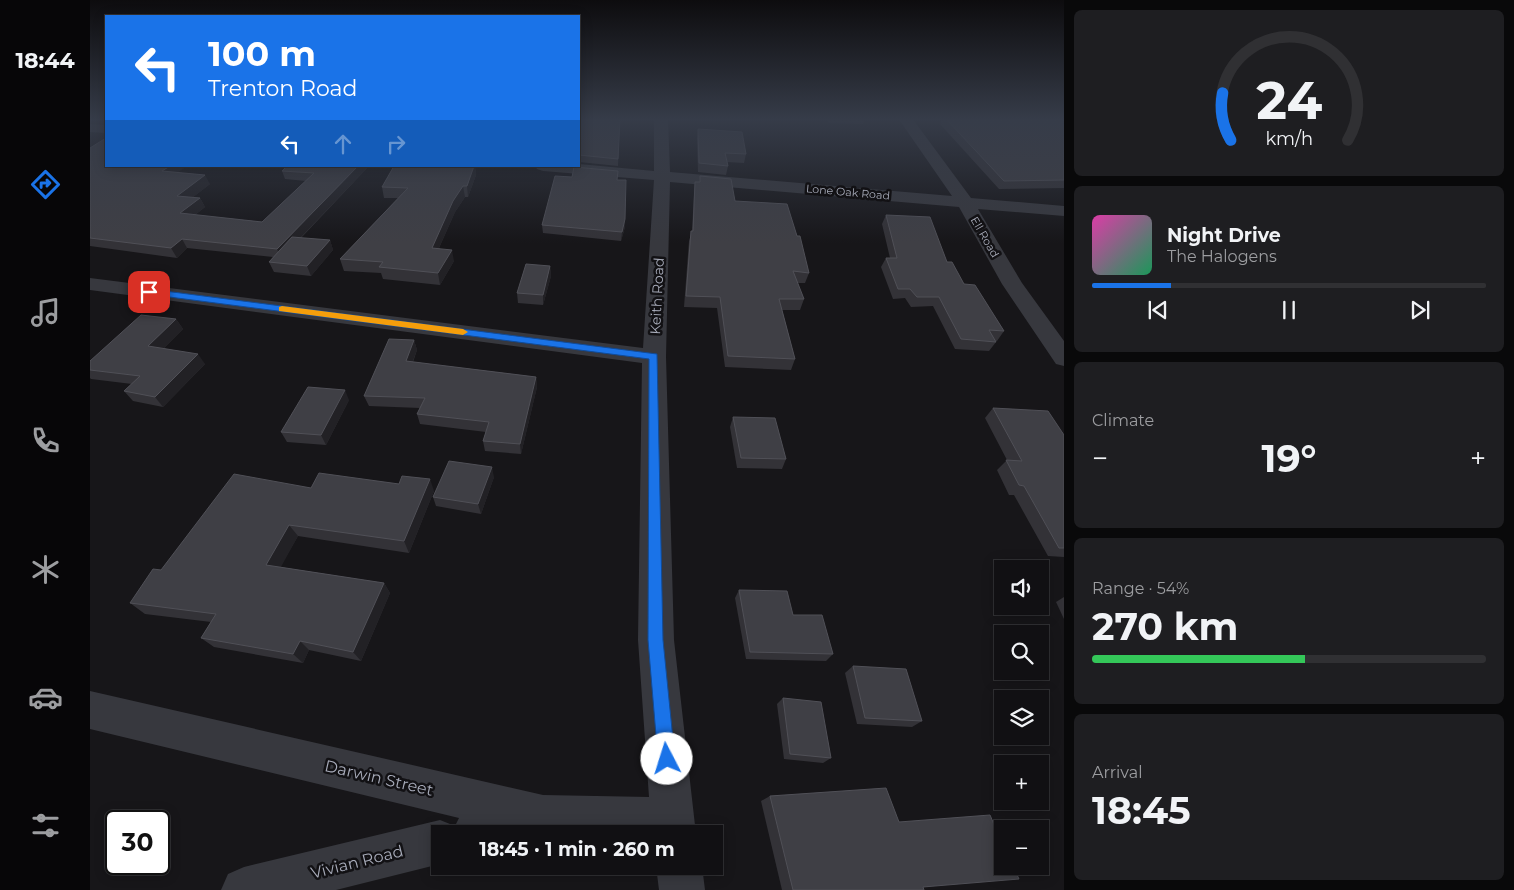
<!DOCTYPE html>
<html lang="en">
<head>
<meta charset="utf-8">
<style>
	:root { --surface:#111013; --page:#1e1e21; --text:#f1f3f6; --muted:#9c9da0; --line:#303033; --accent:#1a73e8 }
	body { margin:0; font-family:Montserrat,sans-serif; background:var(--page); color:var(--text); height:100vh; display:flex; flex-direction:column; font-size:19px; white-space:nowrap }
	* { box-sizing:border-box; margin:0 }
	p { font-size:16px; color:var(--muted) }
	.icon { flex:none; width:28px; height:28px; fill:none; stroke:currentColor; stroke-width:2; stroke-linecap:round; stroke-linejoin:round }
	.map { position:relative; flex:1; overflow:hidden }
	.panel { display:flex; flex-direction:column; gap:10px; padding:10px; background:#09090a; width:450px }
	.panel>* { flex:none }
	.hud { position:absolute; left:15px; top:15px; width:475px; height:152px; border-radius:0px; box-shadow:0 2px 12px #0003,0 0 0 1px var(--line); background:#1a73e8; color:#fff; overflow:hidden }
	.buttons { position:absolute; left:904px; top:560px; display:grid; gap:10px }
	.buttons a { display:grid; place-items:center; width:55px; height:55px; border-radius:0px; background:var(--surface); box-shadow:0 2px 12px #0003,0 0 0 1px var(--line); font-size:25px }
	.speed { position:absolute; left:15px; top:810px; display:flex; gap:10px; font-size:25px; font-weight:700; text-align:center }
	.speed>* { display:grid; place-content:center; width:65px; height:65px; border-radius:50%; background:var(--surface); box-shadow:0 2px 12px #0003,0 0 0 1px var(--line); line-height:1 }
	.speed .limit { border:2px solid #111; border-radius:8px; background:#fff; color:#111 }
	.pin { position:absolute; display:grid; place-items:center; width:42px; height:42px; color:#fff; margin:-21px; border-radius:10px; box-shadow:0 2px 8px #0006 }
	.me { position:absolute; width:55px; margin:-28px; rotate:355deg; stroke-linejoin:round; filter:drop-shadow(0 0 4px #0008) }
	.turn { display:flex; align-items:center; gap:18px; height:105px; padding:0 20px; font-size:22px }
	.turn .icon { width:65px; height:65px; stroke-width:2.5 }
	.turn b { display:block; font-size:35px; line-height:42px }
	.lanes { display:flex; align-items:center; height:48px; padding:0 20px; background:#0003; justify-content:center; gap:25px; direction:ltr }
	.lanes .off { opacity:.35 }
	.big { font-size:38px; font-weight:700; line-height:1.1 }
	.panel .card { flex:1; display:flex; flex-direction:column; justify-content:center; gap:8px; min-width:0; padding:0 18px; border-radius:8px; background:var(--page) }
	.panel .dial { align-items:center; gap:0 }
	.dial svg { height:130px; overflow:visible; fill:none; stroke:var(--line); stroke-width:7; stroke-linecap:round; text-anchor:middle }
	.dial text { fill:var(--text); stroke:none }
	.song { display:flex; align-items:center; gap:15px }
	.cover { width:60px; height:60px; border-radius:8px; background:linear-gradient(135deg,hsl(320 70% 55%),hsl(150 70% 35%)) }
	.played { height:5px; border-radius:2px; background:linear-gradient(90deg,var(--accent) 20%,var(--line) 20%) }
	.keys { display:flex; justify-content:space-around; direction:ltr }
	.heat { display:flex; justify-content:space-between; align-items:center; font-size:28px; direction:ltr }
	.charge { height:8px; border-radius:4px; background:linear-gradient(90deg,#34c759 54%,var(--line) 0) }
	.trip { position:absolute; left:341px; top:825px; width:292px; height:50px; border-radius:0px; background:var(--surface); box-shadow:0 2px 12px #0003,0 0 0 1px var(--line); font-weight:700; line-height:50px; text-align:center }
	main { display:flex; flex:1; min-height:0 }
	.dock { display:flex; flex-direction:column; width:90px; justify-content:space-around; align-items:center; background:#070608; color:var(--muted) }
	.dock .icon { width:35px; height:35px }
	.dock .active { color:var(--accent) }
	.dock b { font-size:22px; color:var(--text) }
	.map>svg:first-child { display:block }
	.lines { fill:none; stroke-linecap:round; stroke-linejoin:round }
	.minor { fill:#37383e; fill-rule:evenodd }
	.wall { fill:#333237 }
	.shaded-wall { fill:#222125 }
	.building { fill:#3f3f45; stroke:#505057 }
	.route { fill:#1a73e8; stroke:#114b97 }
	.slow { fill:#f59e0b }
	.labels { text-anchor:middle; dominant-baseline:central; stroke-width:5; stroke-linejoin:round; paint-order:stroke }
	.far-street-label { font-size:11px; fill:#a8acba; stroke:#121114 }
	.street-label { font-size:14px; fill:#a8acba; stroke:#121114 }
	.near-street-label { font-size:16px; fill:#a8acba; stroke:#121114 }
</style>
</head>
<body>
<main>
<nav class="dock">
<b>18:44</b>
<svg class="icon active" aria-label="directions" viewBox="0 0 24 24"><path d="M12 3l9 9-9 9-9-9zM9 14v-3h6M13 9l2 2-2 2"/></svg>
<svg class="icon" aria-label="music" viewBox="0 0 24 24"><path d="M9 18V5l10-2v13"/><circle cx="6" cy="18" r="3"/><circle cx="16" cy="16" r="3"/></svg>
<svg class="icon" aria-label="phone" viewBox="0 0 24 24"><path d="M5 4h4l2 5-3 2q2 4 5 5l2-3 5 2v4C11 20 4 13 5 4z"/></svg>
<svg class="icon" aria-label="climate" viewBox="0 0 24 24"><path d="M12 3v18M4 7l16 10M4 17L20 7"/></svg>
<svg class="icon" aria-label="car" viewBox="0 0 24 24"><path d="M5 17H2v-5l4-1 3-4h7l3 4 3 1v5h-3M9 17h6M6 11h13"/><circle cx="7" cy="17" r="2"/><circle cx="17" cy="17" r="2"/></svg>
<svg class="icon" aria-label="filters" viewBox="0 0 24 24"><path d="M4 7h16M4 17h16"/><circle cx="9" cy="7" r="2"/><circle cx="15" cy="17" r="2"/></svg>
</nav>
<div class="map">
<svg width="974" height="890" viewBox="0 0 974 890">
	<rect width="100%" height="100%" fill="#171619"/>
	<g class="lines">
		<g class="minor">
			<path d="M564,118H578L580,172L862,196L808,118H822L881,198L974,206V216L888,209L932,283L974,341V366L966,364L912,284L869,207L580,182L576,357L584,640L606,834H350V864L246,890H131L138,874L154,867L350,820L365,826L369,818L0,729V691L453,795L559,797L548,640L552,363L0,290V278L553,348L564,180L453,171L447,169L445,166H489V164L564,171Z"/>
			<path d="M0,124L16,125V133L0,132Z"/>
			<path d="M566,866H612L615,890H569Z"/>
		</g>
	</g>
	<g class="wall">
		<path d="M530,118L528,166L489,162V125Z"/>
		<path d="M736,118H775L773,124L738,123Z"/>
		<path d="M852,118H974V188L909,189L850,124L852,119Z"/>
		<path d="M608,129L656,154L654,163L637,162L638,166L636,175L608,172L607,138Z"/>
		<path d="M0,148L88,173L120,184L103,197L110,198L115,207L105,215L172,222L216,181L195,179L192,171L197,166H279L211,238L240,240L243,250L221,276L184,272L179,262L183,257L97,248L87,258L0,246Z"/>
		<path d="M385,166L386,175L378,197H375L365,212L349,248L364,261L350,285L293,279L291,273L254,271L250,259L308,198H294L292,187Z"/>
		<path d="M610,176L645,201L707,236L719,273L715,283H707L714,299L710,310H692L705,359L701,370L635,367L627,308L594,307L599,241L602,231L604,192L605,182H609Z"/>
		<path d="M527,180L535,227L531,241L453,233L452,225Z"/>
		<path d="M796,215L857,262L874,284L914,331L907,341H906V342L899,351L865,349L843,306L821,307L815,298L803,299L791,267L796,258H800L792,224Z"/>
		<path d="M460,266L461,276L453,305L428,303L427,293Z"/>
		<path d="M86,319L93,329L74,348L115,364L73,407L43,401L34,391L42,384L1,379L0,378V361Z"/>
		<path d="M324,340L327,350L323,362L446,377L447,387L431,454L395,451L393,441L396,432L330,424L327,414L330,408L279,406L274,396Z"/>
		<path d="M259,400L236,445L197,442L191,432Z"/>
		<path d="M903,408L974,435V557L958,556L924,495H919L907,470L917,460L895,418Z"/>
		<path d="M643,417L696,459L692,469L647,468L640,427Z"/>
		<path d="M404,477L391,514L346,506L343,497Z"/>
		<path d="M309,484L344,491L319,553L208,536L190,567L294,583L300,593L271,661L219,650L213,663L124,647L111,638L121,622L55,614L40,603L71,570L221,488Z"/>
		<path d="M649,590L703,615L743,654L736,661L656,659L645,598Z"/>
		<path d="M974,597V619L966,602Z"/>
		<path d="M763,666L832,721L822,727L767,724L755,673Z"/>
		<path d="M693,698L741,758L733,763L694,759L687,704Z"/>
		<path d="M680,796L833,887L834,890H692L671,801Z"/>
	</g>
	<g class="shaded-wall">
		<path d="M80,166H97L77,180L72,171Z"/>
		<path d="M268,166H279L191,258L187,249Z"/>
		<path d="M384,166H385L386,175L378,197L377,186Z"/>
		<path d="M115,175L120,184L93,205L87,196Z"/>
		<path d="M373,186L375,197L365,212L344,259L342,248L363,201Z"/>
		<path d="M110,198L115,207L96,222L90,213Z"/>
		<path d="M535,219V227L531,241L532,232Z"/>
		<path d="M92,239L97,248L87,258L81,248Z"/>
		<path d="M240,240L243,250L221,276L217,266Z"/>
		<path d="M362,250L364,261L350,285L348,273Z"/>
		<path d="M460,266L461,276L453,305V295Z"/>
		<path d="M86,319L93,329L66,356L58,346Z"/>
		<path d="M324,340L327,350L319,371L316,361Z"/>
		<path d="M108,354L115,364L73,407L65,397Z"/>
		<path d="M446,377L447,387L431,454L430,444Z"/>
		<path d="M255,390L259,400L236,445L231,435Z"/>
		<path d="M402,467L404,477L391,514L388,504Z"/>
		<path d="M340,479L344,491L319,553L314,541Z"/>
		<path d="M199,525L208,536L186,576L176,565Z"/>
		<path d="M294,583L300,593L271,661L263,652Z"/>
		<path d="M210,641L219,650L213,663L203,654Z"/>
	</g>
	<g class="building">
		<path d="M490,118H530L528,159L489,155V141L490,132H489V125Z"/>
		<path d="M855,118H974V180L914,181Z"/>
		<path d="M608,129L652,132L656,154L635,153L638,166L609,163Z"/>
		<path d="M16,138V166H80L72,171L115,175L87,196L110,198L90,213L172,222L224,173L192,171L197,166H268L187,249L92,239L81,248L0,238V148Z"/>
		<path d="M304,166H384L377,186H373L363,201L342,248L362,250L348,273L289,267L293,262L250,259L318,188L292,187Z"/>
		<path d="M484,167L528,171L527,180H536L535,219L532,232L452,225L465,176L482,177Z"/>
		<path d="M610,176L641,179L645,201L697,204L707,236H710L719,273L703,271L714,299H689L705,359L638,356L630,297L596,296L601,231H603L605,182H610Z"/>
		<path d="M796,215L840,217L857,262H862L874,284L885,285L914,331L899,330L906,342L871,339L849,297H827L820,289H808L796,258H807Z"/>
		<path d="M202,237L240,240L217,266L179,262Z"/>
		<path d="M436,264L460,266L453,295L427,293Z"/>
		<path d="M51,315L86,319L58,346L108,354L65,397L34,391L50,376L0,370V361Z"/>
		<path d="M299,339L324,340L316,361L446,377L430,444L393,441L399,422L327,414L335,398L274,396Z"/>
		<path d="M218,387L255,390L231,435L191,432Z"/>
		<path d="M903,408L958,411L974,435V548H969L934,486L929,485L916,460L932,461Z"/>
		<path d="M643,417L685,418L696,459L651,458Z"/>
		<path d="M359,461L402,467L388,504L343,497Z"/>
		<path d="M229,473L309,484L312,476L340,479L314,541L199,525L176,565L294,583L263,652L210,641L203,654L111,638L126,614L40,603L63,569L71,570L144,474L221,488Z"/>
		<path d="M649,590L697,591L703,615H732L743,654L660,652Z"/>
		<path d="M763,666L816,669L832,721L775,718Z"/>
		<path d="M693,698L731,702L741,758L700,754Z"/>
		<path d="M796,788L809,822L900,815L912,843V866H923L929,879L833,887L834,890H703L680,796Z"/>
	</g>
	<linearGradient id="sky" x2="0" y2="1"><stop stop-color="#0d0c0e"/><stop offset="0.49" stop-color="#363c49"/><stop offset="1" stop-color="#363c49" stop-opacity="0"/></linearGradient>
	<rect width="974" height="243" fill="url(#sky)"/>
	<path class="route" d="M59,289L567,354L573,640L585,759L583,765L577,768L571,765L568,759L558,640L559,359L56,294L55,292Z"/>
	<path class="slow" d="M192,306L373,329L378,332L373,335L189,311V307Z"/>
	<g class="labels">
		<g class="far-street-label">
			<text transform="translate(758 192) rotate(5)">Lone Oak Road</text>
			<text transform="translate(895 237) rotate(60)">Ell Road</text>
		</g>
		<g class="street-label">
			<text transform="translate(567 296) rotate(-87)">Keith Road</text>
		</g>
		<g class="near-street-label">
			<text transform="translate(289 778) rotate(13)">Darwin Street</text>
			<text transform="translate(267 862) rotate(-14)">Vivian Road</text>
		</g>
	</g>
</svg>
<div class="buttons">
<a><svg class="icon" aria-label="sound" viewBox="0 0 24 24"><path d="M4 9h4l5-4v14l-5-4H4zM17 9q2 3 0 6"/></svg></a>
<a><svg class="icon" aria-label="search" viewBox="0 0 24 24"><circle cx="10" cy="10" r="6"/><path d="M15 15l6 6"/></svg></a>
<a><svg class="icon" aria-label="layers" viewBox="0 0 24 24"><path d="M12 4l9 5-9 5-9-5zM3 14l9 5 9-5"/></svg></a>
<a>+</a>
<a>−</a>
</div>
<div class="speed"><div class="limit">30</div></div>
<div class="pin" style="left:59px;top:292px;background:#d93025"><svg class="icon" aria-label="arrive" viewBox="0 0 24 24"><path d="M6 21V4h12l-3 4 3 4H6"/></svg></div>
<svg class="me" style="left:577px;top:759px" viewBox="-20 -20 40 40"><circle r="19" fill="#fff"/><path d="M0-13L10 11 0 6-10 11z" fill="#1a73e8"/></svg>
<div class="trip">18:45 · 1 min · 260 m</div>
<div class="hud">
<div class="turn"><svg class="icon" aria-label="left" viewBox="0 0 24 24"><path d="M17 20v-9H6M10 6l-5 5 5 5"/></svg><div><b>100 m</b>Trenton Road</div></div>
<div class="lanes"><svg class="icon" aria-label="left" viewBox="0 0 24 24"><path d="M17 20v-9H6M10 6l-5 5 5 5"/></svg><svg class="icon off" aria-label="ahead" viewBox="0 0 24 24"><path d="M12 20V5M6 11l6-6 6 6"/></svg><svg class="icon off" aria-label="right" viewBox="0 0 24 24"><path d="M7 20v-9h11M14 6l5 5-5 5"/></svg></div>
</div>
</div>
<section class="panel">
<div class="card dial"><svg viewBox="0 0 100 80">
<path d="M14 69A42 42 0 1 1 86 69"/>
<path d="M14 69A42 42 0 0 1 9 40" stroke="#1a73e8"/>
<text x="50" y="56" font-size="32" font-weight="700">24</text>
<text x="50" y="72" font-size="11">km/h</text>
</svg></div>
<div class="card">
<div class="song"><i class="cover"></i><div><b>Night Drive</b><p>The Halogens</p></div></div>
<div class="played"></div>
<div class="keys"><svg class="icon" aria-label="previous" viewBox="0 0 24 24"><path d="M18 5L8 12l10 7zM5 5v14"/></svg><svg class="icon" aria-label="pause" viewBox="0 0 24 24"><path d="M8 5v14M16 5v14"/></svg><svg class="icon" aria-label="next" viewBox="0 0 24 24"><path d="M6 5l10 7-10 7zM19 5v14"/></svg></div>
</div>
<div class="card"><p>Climate</p>
<div class="heat"><a>−</a><b class="big">19°</b><a>+</a></div>
</div>
<div class="card"><p>Range · 54%</p><b class="big">270 km</b><div class="charge"></div></div>
<div class="card"><p>Arrival</p><b class="big">18:45</b></div>
</section>
</main>
</body>
</html>
